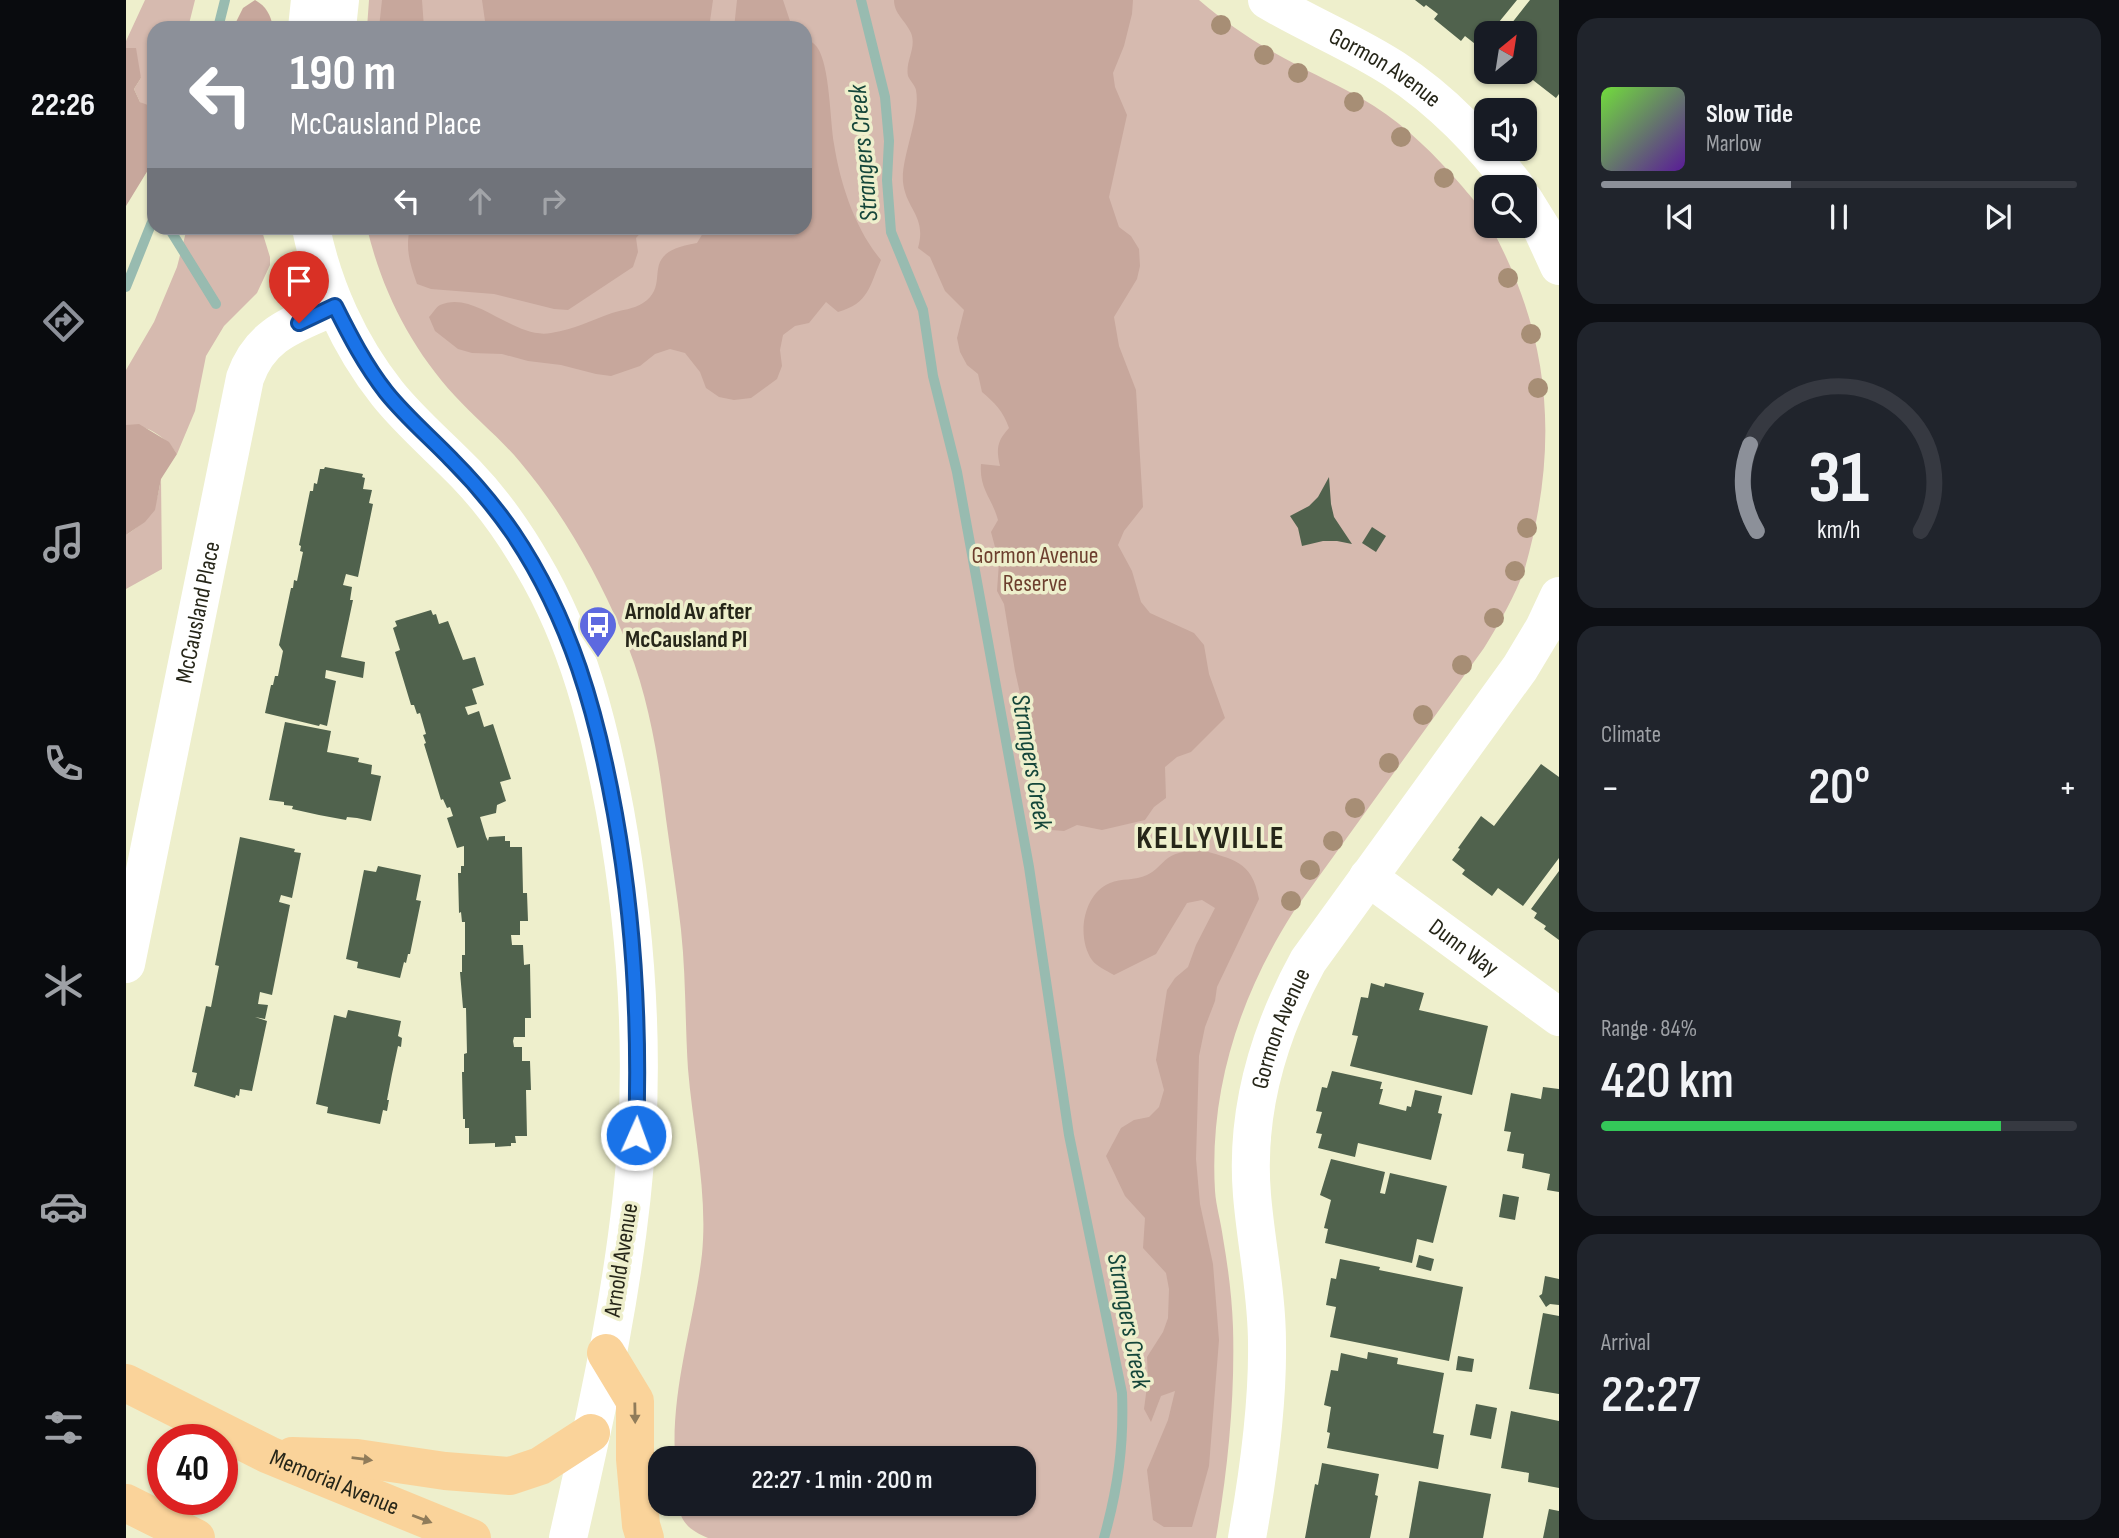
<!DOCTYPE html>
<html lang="en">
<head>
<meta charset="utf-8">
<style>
	:root { --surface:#171b24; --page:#20242c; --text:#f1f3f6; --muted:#9ea1a6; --line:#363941; --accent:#8c9099 }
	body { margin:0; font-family:"Sofia Sans Condensed",sans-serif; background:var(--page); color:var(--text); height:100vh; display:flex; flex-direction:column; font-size:26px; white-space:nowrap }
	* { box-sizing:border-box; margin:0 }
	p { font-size:23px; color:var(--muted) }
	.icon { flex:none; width:38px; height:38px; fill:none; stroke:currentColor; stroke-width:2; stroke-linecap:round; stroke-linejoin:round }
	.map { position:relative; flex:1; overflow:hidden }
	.details { display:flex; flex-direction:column; gap:18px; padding:18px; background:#0d0f14; width:560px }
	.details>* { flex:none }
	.guide { position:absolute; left:21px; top:21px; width:665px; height:214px; border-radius:21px; box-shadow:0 2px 5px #0004; background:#8c9099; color:#fff; overflow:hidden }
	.needle { width:46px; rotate:30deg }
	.tools { position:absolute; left:1348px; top:21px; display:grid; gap:14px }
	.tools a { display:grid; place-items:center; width:63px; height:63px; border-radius:14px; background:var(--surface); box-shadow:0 2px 5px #0004; font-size:35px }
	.speed { position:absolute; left:21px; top:1424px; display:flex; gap:14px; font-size:35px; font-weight:700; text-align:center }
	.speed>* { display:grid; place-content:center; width:91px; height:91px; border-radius:50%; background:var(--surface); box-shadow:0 2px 5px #0004; line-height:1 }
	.speed .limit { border:10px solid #d22; background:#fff; color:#111 }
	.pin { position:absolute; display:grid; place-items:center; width:60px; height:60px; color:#fff; margin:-72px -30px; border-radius:50% 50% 50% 0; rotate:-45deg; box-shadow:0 0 7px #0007 }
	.pin .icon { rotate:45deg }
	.me { position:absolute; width:77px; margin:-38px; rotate:2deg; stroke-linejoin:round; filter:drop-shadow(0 0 5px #0008) }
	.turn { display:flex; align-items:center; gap:24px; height:147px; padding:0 28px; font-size:32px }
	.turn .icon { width:91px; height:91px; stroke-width:2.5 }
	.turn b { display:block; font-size:49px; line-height:60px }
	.lanes { display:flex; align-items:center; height:66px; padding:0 28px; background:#0003; justify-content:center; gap:35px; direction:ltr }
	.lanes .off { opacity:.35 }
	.big { font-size:52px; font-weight:600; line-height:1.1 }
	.details .tile { flex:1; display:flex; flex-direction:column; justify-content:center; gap:10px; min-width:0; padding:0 24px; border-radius:21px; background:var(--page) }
	.details .dial { align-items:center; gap:0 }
	.dial svg { height:182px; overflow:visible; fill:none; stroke:var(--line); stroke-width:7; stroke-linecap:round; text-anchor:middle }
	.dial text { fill:var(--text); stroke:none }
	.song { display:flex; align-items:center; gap:21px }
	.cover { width:84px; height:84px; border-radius:10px; background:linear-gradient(135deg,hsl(100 70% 55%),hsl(270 70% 35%)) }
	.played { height:7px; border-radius:4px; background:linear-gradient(90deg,var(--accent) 40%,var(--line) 40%) }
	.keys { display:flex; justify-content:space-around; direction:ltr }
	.heat { display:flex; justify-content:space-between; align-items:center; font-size:38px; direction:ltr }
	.charge { height:10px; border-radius:5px; background:linear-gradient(90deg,#34c759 84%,var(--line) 0) }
	.trip { position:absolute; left:522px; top:1446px; width:388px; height:70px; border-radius:21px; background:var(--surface); box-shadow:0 2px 5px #0004; font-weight:600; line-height:70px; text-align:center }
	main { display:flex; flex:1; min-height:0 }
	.menu { display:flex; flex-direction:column; width:126px; justify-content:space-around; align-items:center; background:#090b0e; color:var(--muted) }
	.menu .icon { width:49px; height:49px }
	.menu .active { color:var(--accent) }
	.menu b { font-size:32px; color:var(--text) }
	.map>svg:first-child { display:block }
	.green { fill:#d6baaf }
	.forest { fill:#c7a79c }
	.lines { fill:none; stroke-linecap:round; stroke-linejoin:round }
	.stream { stroke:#98bbb0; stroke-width:10 }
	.building { fill:#50624d }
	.street { stroke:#fff; stroke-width:38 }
	.secondary { stroke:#fff; stroke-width:38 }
	.primary { stroke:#fad39a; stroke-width:38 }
	.tree { fill:#a78e75 }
	.oneway { fill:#907c5a }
	.route-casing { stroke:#114b97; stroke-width:18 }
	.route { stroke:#1a73e8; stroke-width:12 }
	.labels { text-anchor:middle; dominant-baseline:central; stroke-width:7; stroke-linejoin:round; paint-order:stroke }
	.street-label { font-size:24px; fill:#262619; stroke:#eeefcc }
	.park-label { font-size:24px; fill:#6d3f2e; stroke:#eeefcc }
	.poi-label { font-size:24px; font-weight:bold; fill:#262619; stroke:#eeefcc; text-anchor:start }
	.water-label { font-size:26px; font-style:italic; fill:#14463a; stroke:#eeefcc }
	.district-label { font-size:32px; font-weight:bold; letter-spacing:2px; fill:#262619; stroke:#eeefcc }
</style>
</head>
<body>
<main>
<nav class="menu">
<b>22:26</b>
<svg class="icon active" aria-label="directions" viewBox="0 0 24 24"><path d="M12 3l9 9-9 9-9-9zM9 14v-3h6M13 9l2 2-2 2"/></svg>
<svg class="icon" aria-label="music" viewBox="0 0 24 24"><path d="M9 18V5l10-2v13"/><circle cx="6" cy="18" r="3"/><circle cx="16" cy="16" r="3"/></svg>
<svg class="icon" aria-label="phone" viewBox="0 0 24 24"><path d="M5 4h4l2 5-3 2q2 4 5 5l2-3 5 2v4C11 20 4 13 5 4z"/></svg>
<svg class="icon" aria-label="climate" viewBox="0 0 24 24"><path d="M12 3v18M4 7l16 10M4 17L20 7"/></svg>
<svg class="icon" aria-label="car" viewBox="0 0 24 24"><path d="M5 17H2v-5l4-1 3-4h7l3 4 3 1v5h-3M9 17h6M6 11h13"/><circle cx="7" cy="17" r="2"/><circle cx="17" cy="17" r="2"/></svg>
<svg class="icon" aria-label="filters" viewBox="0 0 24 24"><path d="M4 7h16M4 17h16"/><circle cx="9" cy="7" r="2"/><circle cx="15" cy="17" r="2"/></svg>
</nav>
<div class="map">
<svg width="1433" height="1538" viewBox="0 0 1433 1538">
	<rect width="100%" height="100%" fill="#eeefcc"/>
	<g class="green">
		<path d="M19,0H69L62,28H28V110L14,102L8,89L15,78L0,48V41Z"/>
		<path d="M243,0H1073C1103,26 1136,47 1171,65C1197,79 1223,90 1248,106C1281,127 1309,155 1335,185C1344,196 1360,212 1360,226H1364L1366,229C1426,340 1433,447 1399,568C1389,596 1374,622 1358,648L1168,911C1114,995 1083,1089 1089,1191C1090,1206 1095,1222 1097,1238C1102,1267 1106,1297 1107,1327C1109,1398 1102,1468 1090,1538H582C565,1531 554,1523 552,1503H898V1458H549C545,1388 568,1323 576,1254C582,1193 567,1130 562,1069C559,1023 560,976 555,930C551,893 545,856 540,819C532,755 522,691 496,632C470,571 437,513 394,462C374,438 350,419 329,396C285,348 256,291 241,228H679V28H241Z"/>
		<path d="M61,228H135L144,257V265L131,293L98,326L80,356L69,411L51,454C40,437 21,424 0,425V370L28,322L51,267Z"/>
		<path d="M35,479L36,569L0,589V535C27,517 29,511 35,479Z"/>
	</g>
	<g class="forest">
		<path d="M129,0C140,6 145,15 147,28H107L117,8Z"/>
		<path d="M256,0H296L298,28H253Z"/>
		<path d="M356,0H587L583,28H430L429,26L418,28H360Z"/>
		<path d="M611,0H657L665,24L669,28H608Z"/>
		<path d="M768,0H1007L1006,14L998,46L987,73L989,87L1001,115L983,197L993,227L1005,236L1013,249L1014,266L1011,279L988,317L993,346L1010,390L1017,507L998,531L992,545L1006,571L1015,602L1024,613L1068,633L1078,645L1083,674L1099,718L1065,752L1051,757L1039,767L1040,798L1028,807L1019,820L976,830L951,825L938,831L925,830L915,821L912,807L913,777L889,671L878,604L871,591L873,562L865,532L872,520C866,498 853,489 855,464L874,466C870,449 871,441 883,428C877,411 869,403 856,392L852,374L841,365L834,352L831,338L838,310L819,291L804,257L792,248C801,216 780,210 777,182C775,157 795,116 790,90C789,85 784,81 782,76C779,61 791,48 785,33C780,21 768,14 768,0Z"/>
		<path d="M679,37C683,40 688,43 691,47C704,65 704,121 708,144C714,183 729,229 755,260C743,287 743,303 712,312L700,302L683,323L669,326L657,335L654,350L656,366L651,379L625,398L608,400L593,397L580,388L574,372L559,353L544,349L529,354L514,366L485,376L470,374L435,365L402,361L376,354L346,353L332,349L309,331L303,317C306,314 310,307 314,305C349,289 388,340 425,333C450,329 463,321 486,313C495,310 508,309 517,303C548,283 508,253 571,243L580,228H679Z"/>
		<path d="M0,48H10L15,78L8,89L14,102L27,107L28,110V153L22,170L0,206Z"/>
		<path d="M284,228H519L510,238L512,252L507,267L442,310L428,309L368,294L305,289L291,284C284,264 279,249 284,228Z"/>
		<path d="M13,424L43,442L51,454L35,479L29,510L19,522L0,535V425Z"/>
		<path d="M1073,849C1107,860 1126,860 1133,899L1091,987L1089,1001L1079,1027L1073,1056L1070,1159L1074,1204L1087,1264L1093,1340L1083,1466L1066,1527H1038L1027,1520L1021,1470L1042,1420L1049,1391L1035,1396L1025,1422L1018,1409L1022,1379L1021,1357L1037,1332L1042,1318L1043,1289L1040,1273L1017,1248L1019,1218L999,1196L980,1156L995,1128L1008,1120L1023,1117L1033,1107L1038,1090L1030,1060L1041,990L1049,978L1062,967L1070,945L1089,908L1076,900L1061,903L1030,954L988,975C981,971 970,966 966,960C950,937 957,894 984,883C995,878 1009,881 1021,875C1030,871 1034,864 1042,858C1050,852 1064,851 1073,849Z"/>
	</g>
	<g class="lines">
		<g class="stream">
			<path d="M735,0L759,97L763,141L761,180L765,232L797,310L807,376L831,472L903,867L943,1135L996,1393C998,1445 992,1488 978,1538"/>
			<path d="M92,28L99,0"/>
			<path d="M43,228L90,304"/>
			<path d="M0,287L28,217"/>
		</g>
	</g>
	<g class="building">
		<path d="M1289,0H1391L1364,33H1360V39L1353,47L1339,36L1335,41L1308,19L1312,14L1300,5L1298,7Z"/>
		<path d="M1404,0H1433V94L1430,98L1403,77L1409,71L1403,66L1400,71L1398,69V33H1378Z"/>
		<path d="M199,467L237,474L236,477L239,478L237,489L246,490L243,503L247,504L232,577L220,574L217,585L226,587L224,600H227L215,657L239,662L237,678L200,670L199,678L210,681L201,726L194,724L193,726L139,713L145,685H147L149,676H152L157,651L153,645L165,588H167L168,580L171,581L177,552L174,551L175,546L173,545L184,491H187L188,483L191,484L194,469H198Z"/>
		<path d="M1203,477L1205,504L1208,517L1226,544L1211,541H1197L1176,546L1172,528L1164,516L1183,506L1192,497Z"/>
		<path d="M1246,527L1260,536L1250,552L1236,543Z"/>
		<path d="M305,610L307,615L310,614L313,624L322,621L337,660L349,657L358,685L346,689L351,704L339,707L342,715L353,711L358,727L367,724L385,779L374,782L380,801L371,805L370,813L354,817L360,837L362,841L363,837L379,836V841H384V847H396L397,893H401L402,921H394V935H385L386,945H397L398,965L404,964L405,1018H399V1037H388L387,1041L388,1047H396V1061H404L405,1090H400L401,1136H389L390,1143H385V1146L369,1147V1143L343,1144V1128H339V1119H337L336,1072H338V1054L341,1053L340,1008H337L334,972H336V955H339V922H336L335,912L333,913L332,873H335V866H338V846L331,848L321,818L327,816L324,807L321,808L317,799L315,800L298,744L300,743L297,735L300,734L294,713L291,714L288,705H285L269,652L274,650L267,628L271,626L269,621Z"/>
		<path d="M159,722L205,731L201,752L233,758L232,762L246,765L245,774L255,776L245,821L231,818L221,817L220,820L193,815L166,809L167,806L158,805V802L143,800Z"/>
		<path d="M1415,764L1433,777V858L1397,906L1372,888L1366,896L1336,874L1339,870L1326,860L1334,849L1332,848L1355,816L1368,826Z"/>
		<path d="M114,837L169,849L168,852L175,853L166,898L155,895L153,902L164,905L146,995L134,992L132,1004L142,1005L139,1019L129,1017L141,1021L126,1091L114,1089L113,1096L110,1095L109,1098L68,1086L71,1073L66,1072L80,1006L85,1007L93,966L89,965Z"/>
		<path d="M252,866L295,875L290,900L295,901L284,954H282L280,963L278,962L274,978L231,968L232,962L220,959L238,870L250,872Z"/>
		<path d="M1433,871V940L1418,929L1420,926L1408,918L1411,913L1405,909Z"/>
		<path d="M1245,983L1258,987L1259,983L1298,993L1293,1010L1362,1026L1346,1095L1224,1066L1232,1036L1226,1035L1235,997L1242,998Z"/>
		<path d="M222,1010L275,1021L272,1036L276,1038L275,1047L272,1046L266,1074L261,1100H263L261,1111L257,1110L254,1124L201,1113L202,1107L190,1104L208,1015L220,1018Z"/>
		<path d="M1206,1071L1256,1082L1254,1089H1257L1253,1104L1280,1111L1281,1106L1285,1107L1289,1090L1316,1096L1312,1113L1316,1114L1305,1160L1232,1143L1229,1157L1192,1148L1196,1134L1190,1133L1196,1112L1190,1111L1196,1087L1201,1088Z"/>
		<path d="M1417,1087L1433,1089V1192L1421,1190L1424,1174L1396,1168L1398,1154L1381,1151L1385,1132L1378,1131L1385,1093L1415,1099Z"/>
		<path d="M1205,1159L1259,1172L1254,1193L1259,1194L1264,1173L1321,1186L1307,1243L1291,1239L1286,1263L1199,1243L1202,1229L1198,1228L1205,1200L1194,1195Z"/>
		<path d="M1377,1194L1393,1197L1389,1220L1373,1217Z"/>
		<path d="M1293,1255L1308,1259L1305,1271L1290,1267Z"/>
		<path d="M1214,1259L1254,1267L1253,1270L1337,1287L1323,1361L1204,1337L1210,1307L1200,1305L1205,1278L1210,1279Z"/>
		<path d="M1419,1276L1433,1279V1305L1424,1304L1420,1307L1413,1296L1416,1294Z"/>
		<path d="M1417,1313L1433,1316V1394L1403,1389Z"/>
		<path d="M1242,1352L1272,1358L1271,1364L1318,1373L1307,1433L1318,1435L1312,1469L1201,1448L1204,1433L1201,1432L1205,1407L1198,1405L1205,1370L1212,1371L1215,1353L1241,1359Z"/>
		<path d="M1332,1356L1348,1359L1346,1372L1330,1370Z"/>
		<path d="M1350,1404L1371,1408L1365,1439L1344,1435Z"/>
		<path d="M1385,1411L1433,1421V1488L1402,1482L1403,1473L1375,1468Z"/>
		<path d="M1196,1463L1253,1474L1249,1495L1252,1496L1244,1538H1179L1189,1484L1192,1485Z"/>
		<path d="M1293,1481L1365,1494L1357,1538H1283Z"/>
		<path d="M1423,1509L1433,1511V1538H1417Z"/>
	</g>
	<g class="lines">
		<g class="street">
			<path id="s1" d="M1141,0C1183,25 1228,43 1268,69C1317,101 1355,142 1390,187"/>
			<path d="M1398,200L1416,229L1433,266"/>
			<path id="s2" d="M1242,877L1433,1017"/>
			<path id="s3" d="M0,964L119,378C135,332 170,324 209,306"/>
			<path id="s4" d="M1121,1538C1132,1476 1142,1406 1141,1343C1141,1293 1130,1244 1126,1195C1119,1111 1142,1034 1182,961L1394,668L1418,628L1433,596"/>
		</g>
		<g class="secondary">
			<path d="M181,28L184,0"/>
			<path d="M211,28L214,0"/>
			<path d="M185,228C197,287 223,345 261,393C284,422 314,447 340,474C366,501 388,532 407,565C452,641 473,725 489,811C508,917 517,1027 511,1134C503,1269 472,1407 442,1538"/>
		</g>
		<g class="primary">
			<path d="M480,1353L509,1401V1459L515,1525L519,1538"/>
			<path id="s5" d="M0,1383L143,1455L346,1538"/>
			<path d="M166,1456L231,1458L319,1471L384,1476L414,1466L465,1433"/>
			<path d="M0,1503L70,1538"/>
		</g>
	</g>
	<g class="tree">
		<circle cx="1095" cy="25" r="10"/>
		<circle cx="1138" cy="55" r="10"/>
		<circle cx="1172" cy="73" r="10"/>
		<circle cx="1228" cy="102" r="10"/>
		<circle cx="1275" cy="137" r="10"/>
		<circle cx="1318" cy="178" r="10"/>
		<circle cx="1382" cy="278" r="10"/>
		<circle cx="1405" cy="334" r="10"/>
		<circle cx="1412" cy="388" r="10"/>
		<circle cx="1401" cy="528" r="10"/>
		<circle cx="1389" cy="571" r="10"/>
		<circle cx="1368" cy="618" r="10"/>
		<circle cx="1336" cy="665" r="10"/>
		<circle cx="1297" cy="715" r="10"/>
		<circle cx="1263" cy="763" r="10"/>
		<circle cx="1229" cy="808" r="10"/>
		<circle cx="1207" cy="841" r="10"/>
		<circle cx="1184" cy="870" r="10"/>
		<circle cx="1165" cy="901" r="10"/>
	</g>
	<defs><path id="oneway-solid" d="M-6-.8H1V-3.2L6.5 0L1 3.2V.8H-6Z" transform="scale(1.75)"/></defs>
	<g class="oneway">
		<use href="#oneway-solid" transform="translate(509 1413) rotate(89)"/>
		<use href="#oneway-solid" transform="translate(236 1459) rotate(7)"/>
		<use href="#oneway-solid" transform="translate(296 1519) rotate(21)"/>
	</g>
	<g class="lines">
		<defs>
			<path id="route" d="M173,323L209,306C224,336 239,365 260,392C280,417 304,437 326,460C349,483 369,507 387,533C445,619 471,714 489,814C508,920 514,1028 510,1135"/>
		</defs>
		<use href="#route" class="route-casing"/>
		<use href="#route" class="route"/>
	</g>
	<defs>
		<symbol id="bus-pin" viewBox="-11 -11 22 30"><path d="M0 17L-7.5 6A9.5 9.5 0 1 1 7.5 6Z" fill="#5d69e0" stroke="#eeefcc"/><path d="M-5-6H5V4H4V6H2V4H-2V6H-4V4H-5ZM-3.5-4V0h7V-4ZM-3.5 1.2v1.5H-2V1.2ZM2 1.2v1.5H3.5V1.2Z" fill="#fff"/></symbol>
	</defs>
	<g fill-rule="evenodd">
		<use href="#bus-pin" x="450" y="603" width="44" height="60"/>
	</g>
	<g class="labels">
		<g class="street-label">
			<text stroke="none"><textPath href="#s1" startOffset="136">Gormon Avenue</textPath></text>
			<text stroke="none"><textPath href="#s3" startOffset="359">McCausland Place</textPath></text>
			<text stroke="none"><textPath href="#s2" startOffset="119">Dunn Way</textPath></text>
			<text stroke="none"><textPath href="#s4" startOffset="516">Gormon Avenue</textPath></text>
			<text transform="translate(495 1260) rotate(-81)">Arnold Avenue</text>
			<text stroke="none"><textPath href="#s5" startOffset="231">Memorial Avenue</textPath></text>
		</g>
		<g class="park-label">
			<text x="909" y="555">Gormon Avenue<tspan x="909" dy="28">Reserve</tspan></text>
		</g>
		<g class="poi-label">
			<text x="499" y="611">Arnold Av after<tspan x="499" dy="28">McCausland Pl</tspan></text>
		</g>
		<g class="water-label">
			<text transform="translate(738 153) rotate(-95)">Strangers Creek</text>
			<text transform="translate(905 762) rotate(80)">Strangers Creek</text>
			<text transform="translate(1002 1321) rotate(79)">Strangers Creek</text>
		</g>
		<g class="district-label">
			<text x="1085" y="838">KELLYVILLE</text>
		</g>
	</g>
</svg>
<div class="tools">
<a><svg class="needle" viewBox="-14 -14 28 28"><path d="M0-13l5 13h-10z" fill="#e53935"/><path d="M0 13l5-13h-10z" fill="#9ea1a6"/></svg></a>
<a><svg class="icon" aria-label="sound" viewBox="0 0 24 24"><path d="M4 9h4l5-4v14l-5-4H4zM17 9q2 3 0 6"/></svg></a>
<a><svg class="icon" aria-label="search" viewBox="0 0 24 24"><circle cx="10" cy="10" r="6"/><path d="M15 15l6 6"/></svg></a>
</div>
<div class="speed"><div class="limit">40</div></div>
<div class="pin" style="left:173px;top:323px;background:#d93025"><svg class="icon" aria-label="arrive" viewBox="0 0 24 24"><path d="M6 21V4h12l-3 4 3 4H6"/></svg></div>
<svg class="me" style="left:510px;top:1135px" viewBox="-20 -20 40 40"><circle r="17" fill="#1a73e8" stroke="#fff" stroke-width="3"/><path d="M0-11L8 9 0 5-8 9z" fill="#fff"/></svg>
<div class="trip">22:27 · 1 min · 200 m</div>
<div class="guide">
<div class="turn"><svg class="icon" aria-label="left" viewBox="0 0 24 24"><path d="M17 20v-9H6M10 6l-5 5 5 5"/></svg><div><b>190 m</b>McCausland Place</div></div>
<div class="lanes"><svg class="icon" aria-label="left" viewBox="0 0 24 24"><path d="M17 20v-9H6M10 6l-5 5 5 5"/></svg><svg class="icon off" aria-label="ahead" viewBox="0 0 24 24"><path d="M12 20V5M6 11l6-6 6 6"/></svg><svg class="icon off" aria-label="right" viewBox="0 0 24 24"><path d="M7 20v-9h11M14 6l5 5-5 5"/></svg></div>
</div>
</div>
<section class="details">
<div class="tile">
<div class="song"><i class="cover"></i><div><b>Slow Tide</b><p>Marlow</p></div></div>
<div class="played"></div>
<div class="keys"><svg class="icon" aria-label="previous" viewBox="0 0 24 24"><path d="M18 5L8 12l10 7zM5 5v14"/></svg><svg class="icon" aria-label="pause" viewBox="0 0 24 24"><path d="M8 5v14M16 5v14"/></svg><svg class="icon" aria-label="next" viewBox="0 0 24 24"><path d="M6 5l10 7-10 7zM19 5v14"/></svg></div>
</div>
<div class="tile dial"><svg viewBox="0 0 100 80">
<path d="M14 69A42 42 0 1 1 86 69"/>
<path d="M14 69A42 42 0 0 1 11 31" stroke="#8c9099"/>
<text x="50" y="56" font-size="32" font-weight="700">31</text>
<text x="50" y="72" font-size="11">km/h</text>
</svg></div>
<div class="tile"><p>Climate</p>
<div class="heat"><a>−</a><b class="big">20°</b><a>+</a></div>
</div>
<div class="tile"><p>Range · 84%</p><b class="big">420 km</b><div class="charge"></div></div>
<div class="tile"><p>Arrival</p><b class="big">22:27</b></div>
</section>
</main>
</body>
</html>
